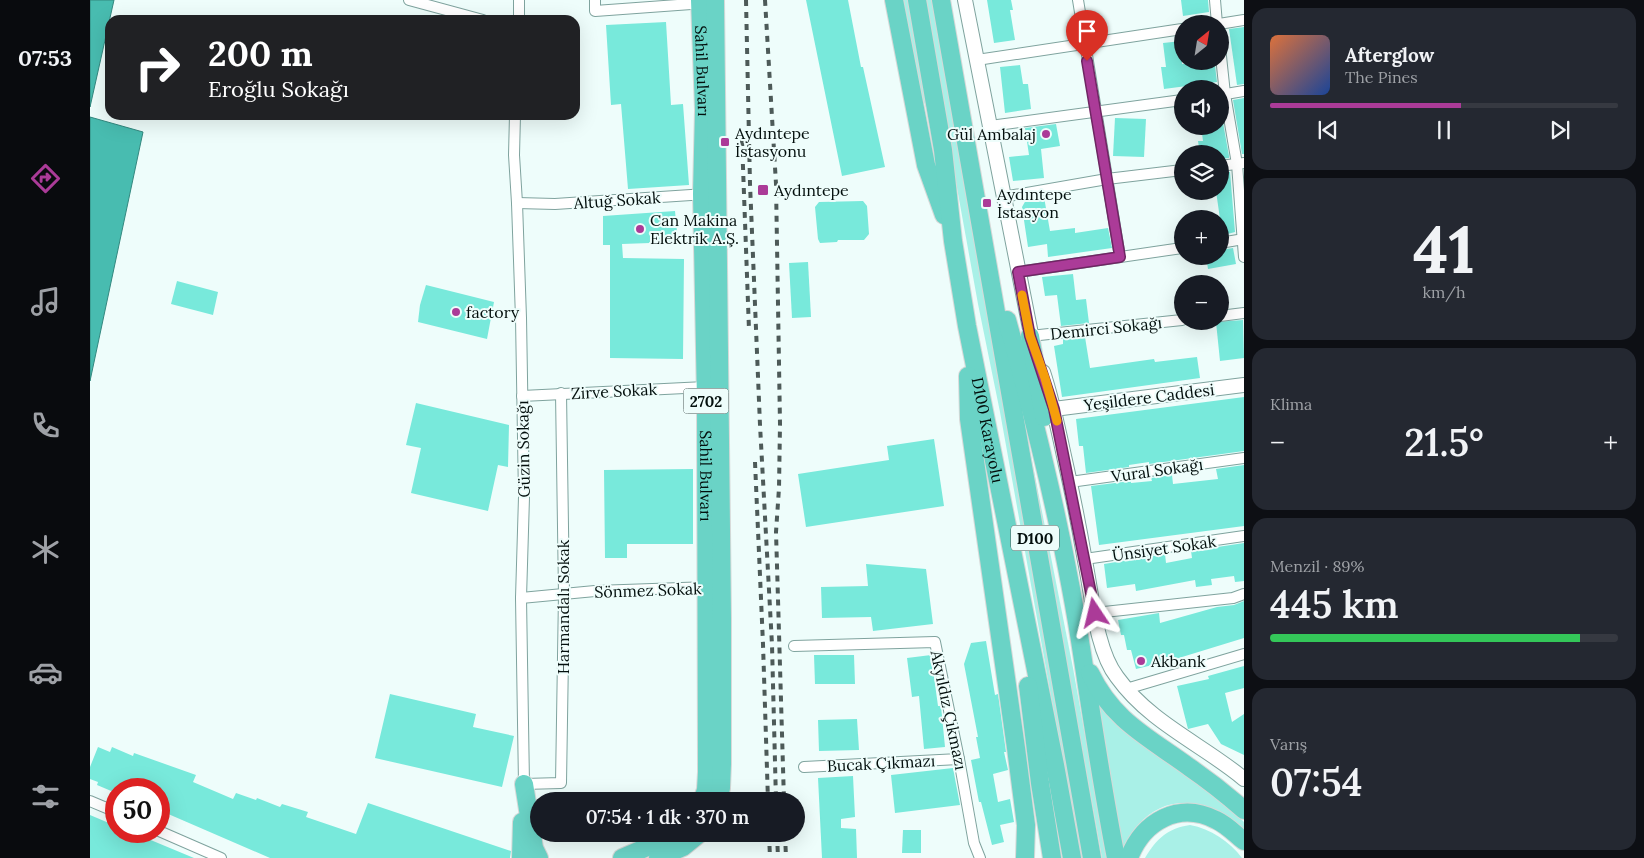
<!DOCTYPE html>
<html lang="tr">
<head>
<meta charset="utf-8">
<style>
	:root { --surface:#171b24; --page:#242831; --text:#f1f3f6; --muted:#9ea1a6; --line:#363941; --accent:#ab3b98 }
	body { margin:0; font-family:Lora,serif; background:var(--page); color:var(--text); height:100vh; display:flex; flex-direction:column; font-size:19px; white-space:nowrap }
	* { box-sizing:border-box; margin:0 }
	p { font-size:16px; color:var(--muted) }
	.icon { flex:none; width:28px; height:28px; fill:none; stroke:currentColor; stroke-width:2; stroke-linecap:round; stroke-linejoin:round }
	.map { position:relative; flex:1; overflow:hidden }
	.drawer { display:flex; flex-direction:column; gap:8px; padding:8px; background:#0d0f14; width:400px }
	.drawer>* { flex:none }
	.guide { position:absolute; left:15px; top:15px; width:475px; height:105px; border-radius:15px; box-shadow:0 5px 20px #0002; background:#202124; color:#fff; overflow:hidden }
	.needle { width:32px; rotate:30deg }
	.tools { position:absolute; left:1084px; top:15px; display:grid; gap:10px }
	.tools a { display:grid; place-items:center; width:55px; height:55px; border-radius:50%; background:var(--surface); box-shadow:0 5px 20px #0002; font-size:25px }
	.speed { position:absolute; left:15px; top:778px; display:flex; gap:10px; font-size:25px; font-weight:700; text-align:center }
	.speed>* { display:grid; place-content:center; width:65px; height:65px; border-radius:50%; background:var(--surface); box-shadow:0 5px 20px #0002; line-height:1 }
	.speed .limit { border:8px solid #d22; background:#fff; color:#111 }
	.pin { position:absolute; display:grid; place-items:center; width:42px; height:42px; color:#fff; margin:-51px -21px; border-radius:50% 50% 50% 0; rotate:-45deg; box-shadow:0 0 5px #0007 }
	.pin .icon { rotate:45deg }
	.me { position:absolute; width:55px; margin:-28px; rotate:350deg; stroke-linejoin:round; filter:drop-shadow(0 0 4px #0008) }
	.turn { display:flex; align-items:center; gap:18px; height:105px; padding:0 20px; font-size:22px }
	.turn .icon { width:65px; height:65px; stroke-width:2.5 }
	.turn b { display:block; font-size:35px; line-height:42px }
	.big { font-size:38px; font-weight:600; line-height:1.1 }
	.drawer .widget { flex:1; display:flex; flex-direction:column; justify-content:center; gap:8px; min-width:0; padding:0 18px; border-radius:15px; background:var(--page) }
	.drawer .dial { align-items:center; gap:0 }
	.dial b { font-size:65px; line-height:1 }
	.song { display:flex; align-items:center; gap:15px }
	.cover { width:60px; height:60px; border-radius:8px; background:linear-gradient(135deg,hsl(20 70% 55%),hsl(220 70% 35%)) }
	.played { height:5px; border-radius:2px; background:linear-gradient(90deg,var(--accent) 55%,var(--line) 55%) }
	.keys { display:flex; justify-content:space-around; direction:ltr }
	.heat { display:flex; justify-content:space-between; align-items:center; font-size:28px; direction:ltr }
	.charge { height:8px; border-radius:4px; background:linear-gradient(90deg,#34c759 89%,var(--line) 0) }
	.trip { position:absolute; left:440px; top:792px; width:275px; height:50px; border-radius:25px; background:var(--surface); box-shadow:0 5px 20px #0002; font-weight:600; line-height:50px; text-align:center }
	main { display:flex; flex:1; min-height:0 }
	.tabs { display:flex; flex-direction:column; width:90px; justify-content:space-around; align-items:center; background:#090b0e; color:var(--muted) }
	.tabs .icon { width:35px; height:35px }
	.tabs .active { color:var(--accent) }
	.tabs b { font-size:22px; color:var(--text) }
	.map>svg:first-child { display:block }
	.green { fill:#a9f0e7 }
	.water { fill:#48bcb0; stroke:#33887f }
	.building { fill:#78e9db }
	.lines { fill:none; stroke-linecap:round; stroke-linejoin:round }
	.street-casing { stroke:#7fa39e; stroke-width:12 }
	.secondary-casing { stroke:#7fa39e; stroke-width:16 }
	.highway-casing { stroke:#d7d9d8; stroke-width:20 }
	.street { stroke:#fff; stroke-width:10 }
	.secondary { stroke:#fff; stroke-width:14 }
	.highway { stroke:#6ad3c6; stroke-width:18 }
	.rail { stroke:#4d5a58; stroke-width:4; stroke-dasharray:6 6; stroke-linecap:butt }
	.route-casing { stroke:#6f2663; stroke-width:12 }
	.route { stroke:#ab3b98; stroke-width:9 }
	.slow { stroke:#f59e0b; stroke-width:9 }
	.poi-dot { fill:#ab3b98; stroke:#eefdfb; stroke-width:2 }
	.labels { text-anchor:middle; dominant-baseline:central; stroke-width:4; stroke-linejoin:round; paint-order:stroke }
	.shield { fill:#eefdfb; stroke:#4a5654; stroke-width:1 }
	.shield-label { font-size:15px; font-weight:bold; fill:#030f0d }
	.street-label { font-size:16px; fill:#030f0d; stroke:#eefdfb }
	.poi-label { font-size:16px; fill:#030f0d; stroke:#eefdfb; text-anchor:start }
</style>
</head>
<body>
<main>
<nav class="tabs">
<b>07:53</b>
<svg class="icon active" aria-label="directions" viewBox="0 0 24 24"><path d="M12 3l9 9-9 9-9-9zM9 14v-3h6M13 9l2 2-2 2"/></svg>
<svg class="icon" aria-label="music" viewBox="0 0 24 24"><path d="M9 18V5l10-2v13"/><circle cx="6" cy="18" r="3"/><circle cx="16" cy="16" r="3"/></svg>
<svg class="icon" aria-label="phone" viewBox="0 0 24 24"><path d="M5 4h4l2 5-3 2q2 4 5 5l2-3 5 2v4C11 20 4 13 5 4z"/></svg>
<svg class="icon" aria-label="climate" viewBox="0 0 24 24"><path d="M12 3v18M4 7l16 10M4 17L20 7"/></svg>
<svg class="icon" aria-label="car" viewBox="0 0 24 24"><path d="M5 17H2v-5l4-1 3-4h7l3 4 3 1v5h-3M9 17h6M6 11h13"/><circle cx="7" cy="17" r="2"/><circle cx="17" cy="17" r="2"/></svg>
<svg class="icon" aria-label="filters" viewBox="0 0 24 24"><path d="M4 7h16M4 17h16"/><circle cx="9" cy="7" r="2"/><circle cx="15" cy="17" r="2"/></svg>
</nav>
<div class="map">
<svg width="1154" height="858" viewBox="0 0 1154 858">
	<rect width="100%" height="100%" fill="#eefdfb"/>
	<g class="green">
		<path d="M810,0H820L842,124L830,91Z"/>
		<path d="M833,0H843L999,858H990L910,412L888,304Z"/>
		<path d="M934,428L936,431L983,668L1017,858H1012Z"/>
		<path d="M1007,706H1010C1051,751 1110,779 1154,822V829C1122,801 1079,790 1048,825C1041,832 1036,842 1031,851Z"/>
		<path d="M1100,825C1121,829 1139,841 1152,858H1055C1066,839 1078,828 1100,825Z"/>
	</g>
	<g class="water">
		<path d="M0,0H24L0,107Z"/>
		<path d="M0,117L53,132L0,381Z"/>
	</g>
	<g class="building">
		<path d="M716,0H758L771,67H773L795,167L752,176Z"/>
		<path d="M897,0H921L923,10H920L925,40L904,43Z"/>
		<path d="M1091,0H1118L1119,12L1093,16Z"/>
		<path d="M576,22L581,105L593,104L599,185L538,189L531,104L521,105L516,25Z"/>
		<path d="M1154,27V84L1147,85L1139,29Z"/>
		<path d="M1092,41V64L1122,61L1123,66H1125L1127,82L1074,89L1071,67H1076L1073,43Z"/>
		<path d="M930,65L933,84H938L941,109L915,113L910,67Z"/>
		<path d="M1154,98V154H1152L1143,100Z"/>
		<path d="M1130,106L1139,156V158L1130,159V154H1110L1108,141H1113L1111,126H1130Z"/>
		<path d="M1025,118L1056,119L1054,157L1023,156Z"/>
		<path d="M966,124L970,146L951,149L954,178L923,181L919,157L939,155L935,128Z"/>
		<path d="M1140,172L1145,232L1130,236V219L1126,191H1130V173Z"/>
		<path d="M954,197L960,231L985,228V233L1018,228L1022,248L958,257L957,244L938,247L932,207L936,200Z"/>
		<path d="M773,201L777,206L779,234L774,240H748L747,242L730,243L728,239L725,207L729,202Z"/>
		<path d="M585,211L588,242L532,244L533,258L594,259L593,359L520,358V245H513V216Z"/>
		<path d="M1143,248L1146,264L1118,269L1116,256H1130V250Z"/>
		<path d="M718,262L721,317L702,318L699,263Z"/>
		<path d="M983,274L986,300L996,299L999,323L971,326L967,295L955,296L952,277Z"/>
		<path d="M87,281L128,292L123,315L81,304Z"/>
		<path d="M336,285L404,302L397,339L328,322L330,305Z"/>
		<path d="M1153,320L1154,358L1130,361L1126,322Z"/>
		<path d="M995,337L1000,368L1064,359L1065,362L1107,357L1110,378L972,397L964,346L973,344V339Z"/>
		<path d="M1154,397V451L1059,464V462L1039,465V467L996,473L993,446H989L986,419Z"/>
		<path d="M326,403L419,425L418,467L408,465L398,511L321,493L331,448L316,445Z"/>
		<path d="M844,439L854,506L716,527L708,474L799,460L797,446Z"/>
		<path d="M1154,465V526L1009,545L1001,486L1041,481V483L1062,481L1061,478L1082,475L1083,484L1128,479L1126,469Z"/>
		<path d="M603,469V544H537V558H515L514,470Z"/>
		<path d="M1154,543V581L1145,582L1144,576L1121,579L1122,585L1106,587L1105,580L1046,591L1045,584L1017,588L1014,564L1075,554L1076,563L1102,558L1101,551Z"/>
		<path d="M776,564L836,569L843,624L783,631L781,617L732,618L731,587L778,586Z"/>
		<path d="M1154,601V638L1079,661L1046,669L1041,650H1037L1034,635H1031L1028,620L1069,613L1070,623L1127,607L1144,605Z"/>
		<path d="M896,641L905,695L908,694L916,752H914L918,770L903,774L908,802L920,799L924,822L910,825L914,842L902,845L891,802H889L881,760L890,758L886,737H888L874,664L881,643Z"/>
		<path d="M724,655H764L765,684H725Z"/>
		<path d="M841,655L848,706H851L855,747L834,749L829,696L822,697L817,658Z"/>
		<path d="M1154,666V688L1135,693L1142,722L1154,714V755L1131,744L1118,724L1098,729L1087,686L1119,679L1118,676Z"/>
		<path d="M300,694L386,714L383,727L424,736L412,787L285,758Z"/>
		<path d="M767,719L769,750L729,751L728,720Z"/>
		<path d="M8,747L20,752L22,747L43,756L44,753L106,775L103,782L143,799L146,793L166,800L167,798L190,807L192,804L218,812L216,817L266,834L278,803L421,851L420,858H180L69,810V789H26V793L7,785L8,782L0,779V767Z"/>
		<path d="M863,768L870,805L805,813L801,775Z"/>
		<path d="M763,776L765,817L751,819V828L766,829L767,858H732L728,778Z"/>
		<path d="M0,815L26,826V831H39L104,858H0Z"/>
		<path d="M813,830H831V853H812Z"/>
	</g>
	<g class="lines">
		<defs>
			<g id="street">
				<path d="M319,0L393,20"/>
				<path d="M505,0V11L615,3"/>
				<path d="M988,0L1030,257"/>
				<path d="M1125,0L1127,24"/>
				<path d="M429,20V0"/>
				<path d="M1129,24L1154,20"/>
				<path d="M1130,47L1135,94L1147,164L1154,257"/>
				<path d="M887,60L1092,29"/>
				<path d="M1130,95L1154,91"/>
				<path d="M425,115L424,155L427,203L431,318L434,497L431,598L434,784L471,783L474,594L471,393"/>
				<path d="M900,126L1092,100"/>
				<path d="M1130,166L1154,163"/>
				<path d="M913,197L1017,179L1092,170"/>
				<path d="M427,203L465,204L616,194"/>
				<path d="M1130,243L1154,239"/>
				<path d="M928,272L1092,248"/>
				<path d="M1130,316L1154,313"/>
				<path d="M940,336L1092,320"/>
				<path d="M432,396L615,387"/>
				<path d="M980,482L1154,458"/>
				<path d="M995,559L1154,536"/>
				<path d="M431,598L505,591L620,587"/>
				<path d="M1005,613L1143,598L1154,594"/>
				<path d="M704,646L845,642L869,759L884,843L890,858"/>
				<path d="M1036,689L1154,654"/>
				<path d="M714,767L869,759"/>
				<path d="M0,801L26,812"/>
				<path d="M69,831L131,858"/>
			</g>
			<g id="secondary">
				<path d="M875,0L943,344"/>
				<path d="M953,372C962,399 968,428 974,456C982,491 989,526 995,561C1002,595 1006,650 1027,677C1060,723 1112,744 1154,779"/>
				<path d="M964,409L1154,385"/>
			</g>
			<g id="highway">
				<path id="s1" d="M610,0L614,110L612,194L616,401L617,772L616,790L612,801"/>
				<path d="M625,0L632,618V764L631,788L628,801"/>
				<path d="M804,0L836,165L854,215"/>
				<path id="s2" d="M827,0L853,150L863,241L877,326L965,765L982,858"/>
				<path d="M851,0L1002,858"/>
				<path d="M917,320C948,431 976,545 993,660C1003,726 1013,792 1026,858"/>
				<path d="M940,336L954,417"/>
				<path d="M878,376L879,419L926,748L936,825L935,858"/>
				<path d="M1000,673C1023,721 1058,737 1099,767C1118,780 1137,795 1154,810"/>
				<path d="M938,686L950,783L962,858"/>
				<path d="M434,784L444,848L449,858"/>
				<path d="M431,858L432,822"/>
				<path d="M532,858L587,834"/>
				<path d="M568,858L593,847L609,834"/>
				<path d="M1039,858C1053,821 1089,801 1126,820C1137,825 1145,834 1154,841"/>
			</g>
		</defs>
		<use href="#street" class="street-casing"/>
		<use href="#secondary" class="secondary-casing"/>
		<use href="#highway" class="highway-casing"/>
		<use href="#street" class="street"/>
		<use href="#secondary" class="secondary"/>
		<use href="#highway" class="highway"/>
		<g class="rail">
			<path d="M656,0L660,184L670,425L682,645L686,801"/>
			<path d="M675,0L686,184L690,424L689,488L686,532L694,801"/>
			<path d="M652,140L659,330"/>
			<path d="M665,462L673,644L678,801"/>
			<path d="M679,834L680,858"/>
			<path d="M687,834L688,858"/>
			<path d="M695,834L696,858"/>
		</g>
	</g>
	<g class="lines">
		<defs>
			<path id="route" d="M997,61L1030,257L928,272L940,336L964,409L1005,613"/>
		</defs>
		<use href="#route" class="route-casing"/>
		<use href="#route" class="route"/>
		<path class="slow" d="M932,295L940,336L955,378L967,421"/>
	</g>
	<g class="poi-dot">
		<circle cx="956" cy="134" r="5"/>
		<rect x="630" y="137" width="10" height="10" rx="2.5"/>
		<rect x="667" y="184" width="12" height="12" rx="2.5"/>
		<rect x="892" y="198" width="10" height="10" rx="2.5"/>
		<circle cx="550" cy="229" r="5"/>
		<circle cx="366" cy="312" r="5"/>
		<circle cx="1051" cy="661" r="5"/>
	</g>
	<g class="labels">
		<g class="shield">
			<rect x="593.5" y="388.5" width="45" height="25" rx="4"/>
			<rect x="921" y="525.5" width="48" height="25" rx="4"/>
		</g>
		<g class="shield-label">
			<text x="616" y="401">2702</text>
			<text x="945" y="538">D100</text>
		</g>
		<g class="street-label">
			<text stroke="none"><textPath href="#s1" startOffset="71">Sahil Bulvarı</textPath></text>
			<text transform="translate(527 200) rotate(-4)">Altuğ Sokak</text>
			<text transform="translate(1016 328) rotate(-6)">Demirci Sokağı</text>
			<text transform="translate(524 391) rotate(-3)">Zirve Sokak</text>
			<text transform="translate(1059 397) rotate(-7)">Yeşildere Caddesi</text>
			<text stroke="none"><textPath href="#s2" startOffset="436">D100 Karayolu</textPath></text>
			<text transform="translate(433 449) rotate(-91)">Güzin Sokağı</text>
			<text transform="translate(1067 470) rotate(-8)">Vural Sokağı</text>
			<text stroke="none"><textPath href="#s1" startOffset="476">Sahil Bulvarı</textPath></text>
			<text transform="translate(1074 548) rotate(-8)">Ünsiyet Sokak</text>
			<text transform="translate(558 590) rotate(-2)">Sönmez Sokak</text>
			<text transform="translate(473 607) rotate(-90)">Harmandalı Sokak</text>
			<text transform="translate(859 710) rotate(78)">Akyıldız Çıkmazı</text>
			<text transform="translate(791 763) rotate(-3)">Bucak Çıkmazı</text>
		</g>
		<g class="poi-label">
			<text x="645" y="133">Aydıntepe<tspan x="645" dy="18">İstasyonu</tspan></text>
			<text x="946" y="134" text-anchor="end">Gül Ambalaj</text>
			<text x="684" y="190">Aydıntepe</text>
			<text x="907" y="194">Aydıntepe<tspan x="907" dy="18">İstasyon</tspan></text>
			<text x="560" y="220">Can Makina<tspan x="560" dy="18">Elektrik A.Ş.</tspan></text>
			<text x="376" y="312">factory</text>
			<text x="1061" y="661">Akbank</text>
		</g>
	</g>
</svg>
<div class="tools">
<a><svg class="needle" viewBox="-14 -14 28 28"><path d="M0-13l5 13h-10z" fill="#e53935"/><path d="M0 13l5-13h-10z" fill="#9ea1a6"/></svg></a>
<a><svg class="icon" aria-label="sound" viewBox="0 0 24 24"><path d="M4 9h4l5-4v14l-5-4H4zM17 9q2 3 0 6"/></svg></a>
<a><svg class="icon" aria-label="layers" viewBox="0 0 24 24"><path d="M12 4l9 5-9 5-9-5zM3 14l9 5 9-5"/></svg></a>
<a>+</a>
<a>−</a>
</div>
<div class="speed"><div class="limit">50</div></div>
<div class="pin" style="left:997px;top:61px;background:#d93025"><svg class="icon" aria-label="arrive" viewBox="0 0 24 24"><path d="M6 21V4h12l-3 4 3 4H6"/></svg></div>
<svg class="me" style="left:1005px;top:613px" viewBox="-20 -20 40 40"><path d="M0-17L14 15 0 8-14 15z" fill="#ab3b98" stroke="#fff" stroke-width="4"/></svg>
<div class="trip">07:54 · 1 dk · 370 m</div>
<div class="guide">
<div class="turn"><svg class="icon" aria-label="right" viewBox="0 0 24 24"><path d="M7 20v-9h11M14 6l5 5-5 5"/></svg><div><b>200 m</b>Eroğlu Sokağı</div></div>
</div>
</div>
<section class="drawer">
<div class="widget">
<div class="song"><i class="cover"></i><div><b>Afterglow</b><p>The Pines</p></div></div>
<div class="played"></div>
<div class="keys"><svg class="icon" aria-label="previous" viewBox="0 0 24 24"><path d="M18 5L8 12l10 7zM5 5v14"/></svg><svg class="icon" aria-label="pause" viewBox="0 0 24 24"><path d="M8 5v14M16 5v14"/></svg><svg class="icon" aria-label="next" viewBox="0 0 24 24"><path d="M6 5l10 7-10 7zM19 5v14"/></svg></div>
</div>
<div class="widget dial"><b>41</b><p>km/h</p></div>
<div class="widget"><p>Klima</p>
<div class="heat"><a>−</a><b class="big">21.5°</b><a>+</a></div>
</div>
<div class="widget"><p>Menzil · 89%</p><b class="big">445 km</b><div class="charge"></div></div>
<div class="widget"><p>Varış</p><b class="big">07:54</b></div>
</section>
</main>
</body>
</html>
